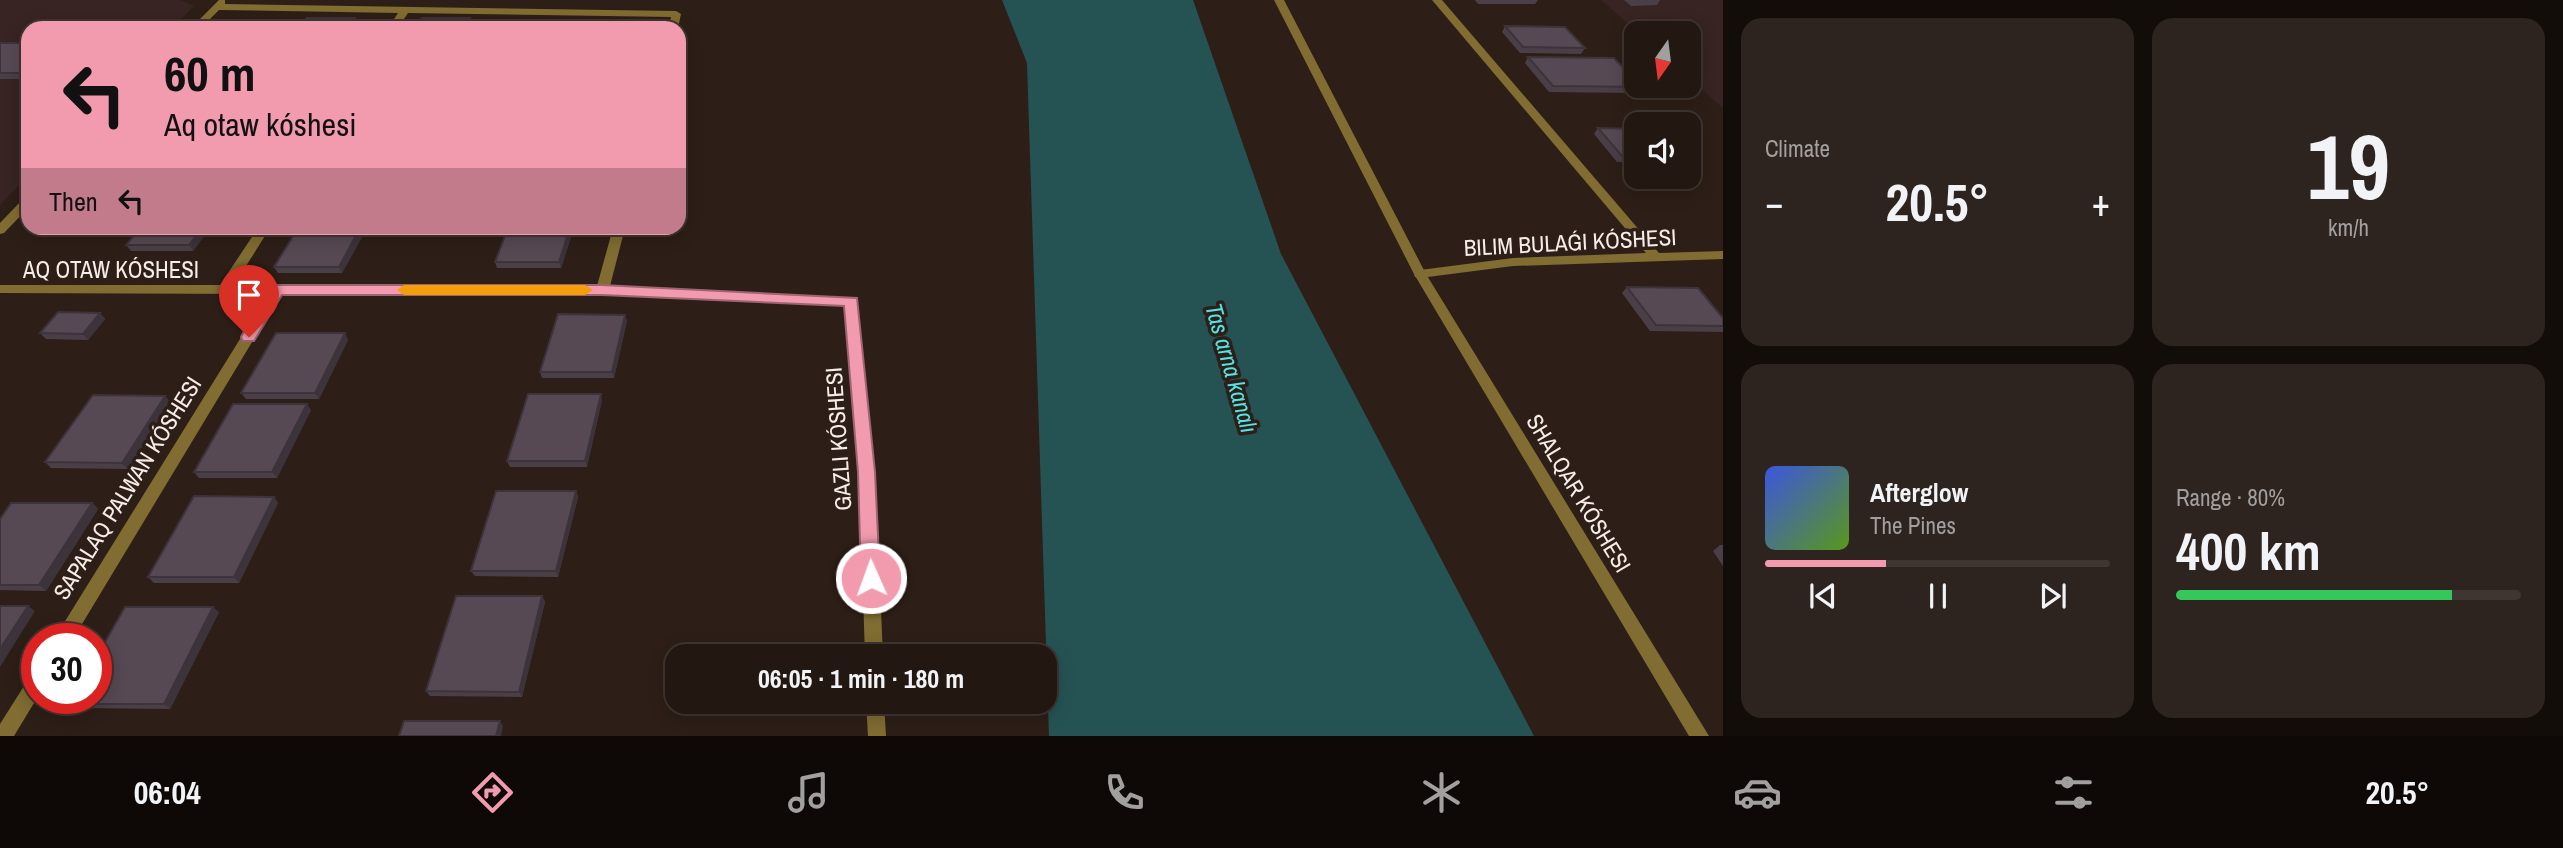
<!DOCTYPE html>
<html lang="en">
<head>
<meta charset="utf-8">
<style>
	:root { --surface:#221711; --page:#2e241f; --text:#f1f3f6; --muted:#a29f9f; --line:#3f3631; --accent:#f29aae }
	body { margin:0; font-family:"Archivo Narrow",sans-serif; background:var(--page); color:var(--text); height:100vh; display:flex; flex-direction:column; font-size:26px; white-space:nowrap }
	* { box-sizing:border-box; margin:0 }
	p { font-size:23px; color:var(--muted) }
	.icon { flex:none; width:38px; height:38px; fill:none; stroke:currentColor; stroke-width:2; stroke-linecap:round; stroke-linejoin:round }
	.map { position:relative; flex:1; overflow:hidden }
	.sheet { display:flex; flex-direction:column; gap:18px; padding:18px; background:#130d09; width:840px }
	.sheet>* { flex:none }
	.hud { position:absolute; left:21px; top:21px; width:665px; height:214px; border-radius:21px; box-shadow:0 4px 18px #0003,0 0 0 2px var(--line); background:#f29aae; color:#111; overflow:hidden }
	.needle { width:46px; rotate:194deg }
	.tools { position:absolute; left:1624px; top:21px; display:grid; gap:14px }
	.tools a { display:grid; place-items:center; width:77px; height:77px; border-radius:14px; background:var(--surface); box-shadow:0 4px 18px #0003,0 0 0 2px var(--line); font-size:35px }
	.speed { position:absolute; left:21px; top:623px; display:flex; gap:14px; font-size:35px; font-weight:700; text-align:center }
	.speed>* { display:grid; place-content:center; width:91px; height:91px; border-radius:50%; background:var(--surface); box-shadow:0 4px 18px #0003,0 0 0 2px var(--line); line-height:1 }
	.speed .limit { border:10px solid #d22; background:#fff; color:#111 }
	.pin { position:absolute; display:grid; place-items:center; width:60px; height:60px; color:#fff; margin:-72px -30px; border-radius:50% 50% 50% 0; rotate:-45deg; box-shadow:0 0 7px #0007 }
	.pin .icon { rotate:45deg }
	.me { position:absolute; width:77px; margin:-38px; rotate:358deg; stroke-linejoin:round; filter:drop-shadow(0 0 5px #0008) }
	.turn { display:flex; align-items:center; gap:24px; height:147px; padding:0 28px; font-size:32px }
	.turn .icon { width:91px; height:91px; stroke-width:2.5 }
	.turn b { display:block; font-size:49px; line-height:60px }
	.then { display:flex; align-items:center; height:66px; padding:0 28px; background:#0003; gap:14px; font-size:26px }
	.big { font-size:52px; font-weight:700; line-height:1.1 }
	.sheet .widget { flex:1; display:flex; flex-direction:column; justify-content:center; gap:10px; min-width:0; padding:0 24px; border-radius:21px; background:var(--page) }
	.sheet .dial { align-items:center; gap:0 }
	.dial b { font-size:91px; line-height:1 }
	.song { display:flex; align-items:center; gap:21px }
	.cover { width:84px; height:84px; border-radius:10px; background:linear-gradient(135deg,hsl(230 70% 55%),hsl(90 70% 35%)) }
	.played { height:7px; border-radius:4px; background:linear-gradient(90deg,var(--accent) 35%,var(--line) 35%) }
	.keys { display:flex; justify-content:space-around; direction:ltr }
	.heat { display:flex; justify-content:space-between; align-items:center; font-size:38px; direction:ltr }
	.charge { height:10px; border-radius:5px; background:linear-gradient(90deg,#34c759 80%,var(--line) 0) }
	.sheet .tiles { flex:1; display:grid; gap:18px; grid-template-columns:repeat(2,1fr) }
	.trip { position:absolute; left:665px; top:644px; width:392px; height:70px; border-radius:21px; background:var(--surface); box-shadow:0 4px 18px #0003,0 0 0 2px var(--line); font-weight:700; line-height:70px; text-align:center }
	.menu { display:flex; height:112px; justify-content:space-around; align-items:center; background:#0e0907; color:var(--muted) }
	.menu .icon { width:49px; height:49px }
	.menu .active { color:var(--accent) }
	.menu b { font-size:32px; color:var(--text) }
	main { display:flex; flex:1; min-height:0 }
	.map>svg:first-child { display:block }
	.education { fill:#372423 }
	.water { fill:#255353 }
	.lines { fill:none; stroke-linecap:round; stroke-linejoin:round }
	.minor { fill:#816d31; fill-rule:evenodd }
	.tertiary { fill:#816d31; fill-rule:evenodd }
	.wall { fill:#4b3f47 }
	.shaded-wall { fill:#3d333a }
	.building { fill:#574953; stroke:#3d333a; stroke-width:2 }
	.route { fill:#f29aae; stroke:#9d6471; stroke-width:2 }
	.slow { fill:#f59e0b }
	.labels { text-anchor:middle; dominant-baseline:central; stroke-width:7; stroke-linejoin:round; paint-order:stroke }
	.street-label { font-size:23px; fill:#f7ede8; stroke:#2d1f17 }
	.water-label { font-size:24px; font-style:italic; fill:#4ee5e6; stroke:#2d1f17 }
</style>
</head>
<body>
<main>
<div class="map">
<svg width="1723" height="736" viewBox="0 0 1723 736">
	<rect width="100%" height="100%" fill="#2d1f17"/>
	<g class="education">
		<path d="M0,0H180L194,6L173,28H28V176L0,205Z"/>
		<path d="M1601,0H1723V108L1689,78V33H1639Z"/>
	</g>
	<path class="water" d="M1002,0H1193L1281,254L1534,736H1049L1027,63Z"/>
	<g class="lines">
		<g class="minor">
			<path d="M219,0H225V4L676,11L681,14L678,28H668L671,17L408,13L398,28H388L398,13L219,10L201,28H191Z"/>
			<path d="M1432,0H1442L1659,253L1723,251V259L1513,266L1420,278L1415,277L1414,274L1415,271L1420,270L1513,258L1646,253Z"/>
			<path d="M28,197V208L4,233L0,234V223L24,198Z"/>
			<path d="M258,228H270L234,285L597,286L613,228H625L610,286L856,298L875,472L883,656H865L859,472L845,305L602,294H281L73,639H54L268,294L0,293V285H220Z"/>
			<path d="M37,672V698L14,736H0V724L31,675Z"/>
			<path d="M866,702H884L886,736H868Z"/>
		</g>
		<path class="tertiary" d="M1274,0H1284L1426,274L1709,736H1689L1414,274Z"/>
	</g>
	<g class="wall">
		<path d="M1475,0H1538L1535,4H1478Z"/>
		<path d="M1624,0H1660L1657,5L1631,6Z"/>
		<path d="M1505,26L1585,48L1581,54L1520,53L1502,32Z"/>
		<rect x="0" y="43" width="28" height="36"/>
		<path d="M1528,57L1642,87L1638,93L1549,92L1525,63Z"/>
		<path d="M1598,128L1636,129V162H1617L1594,134Z"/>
		<path d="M140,228H210L193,251H131L126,245Z"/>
		<path d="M367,228L342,273H278L274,267Z"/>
		<path d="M574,228L561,268H497L495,262Z"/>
		<path d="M1627,287L1723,318V332L1650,331L1622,293Z"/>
		<path d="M100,313L105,319L88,340L46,339L40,333Z"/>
		<path d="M625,315L627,321L614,378H542L540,372Z"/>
		<path d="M348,340L319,399H246L241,393Z"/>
		<path d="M165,396L170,402L128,469L51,468L45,462Z"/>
		<path d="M602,400L587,467H510L507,461Z"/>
		<path d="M311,410L277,478H199L194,472Z"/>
		<path d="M576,491L578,497L558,577L475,576L471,571Z"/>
		<path d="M274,497L278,503L239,583H154L148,577Z"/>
		<path d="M92,503L98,509L46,591L0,590V519Z"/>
		<path d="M1720,545H1723V566L1713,551Z"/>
		<path d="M542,596L545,602L522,697L430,696L426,691Z"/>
		<path d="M219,612L170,709L78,708L70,704Z"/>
	</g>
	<g class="shaded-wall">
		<path d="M355,18L357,24L354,28H348Z"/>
		<path d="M470,18L472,24L469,28H464Z"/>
		<path d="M202,228H210L193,251L189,245Z"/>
		<path d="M360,228H367L342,273L339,267Z"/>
		<path d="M570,228H574L561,268L559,262Z"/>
		<path d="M100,313L105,319L88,340L83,334Z"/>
		<path d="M625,315L627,321L614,378L612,372Z"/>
		<path d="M345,333L348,340L319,399L315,393Z"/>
		<path d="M601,394L602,400L587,467L585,461Z"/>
		<path d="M165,396L170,402L128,469L122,463Z"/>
		<path d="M307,404L311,410L277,478L272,472Z"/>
		<path d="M576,491L578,497L558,577L556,571Z"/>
		<path d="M274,497L278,503L239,583L234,577Z"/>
		<path d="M92,503L98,509L46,591L39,585Z"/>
		<path d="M542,596L545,602L522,697L519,692Z"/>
		<path d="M28,606L35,611L0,667V649Z"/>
		<path d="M213,607L219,612L170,709L164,704Z"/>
		<path d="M500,721L503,726L501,736H496Z"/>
	</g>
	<g class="building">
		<path d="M307,18H355L348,28H299Z"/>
		<path d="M422,18H470L464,28H416Z"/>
		<path d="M551,23H600L598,28H549Z"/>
		<path d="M1505,26L1565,27L1585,48L1523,47Z"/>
		<rect x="0" y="43" width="28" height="30"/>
		<path d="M1528,57L1614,58L1636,81V86L1642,87L1553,86Z"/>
		<path d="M1598,128L1636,129V156H1622Z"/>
		<path d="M140,228H202L189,245H126Z"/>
		<path d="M298,228H360L339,267H274Z"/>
		<path d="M508,228H570L559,262H495Z"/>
		<path d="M1627,287L1698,288L1723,318V326L1656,325Z"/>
		<path d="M58,312L100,313L83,334L40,333Z"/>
		<path d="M558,314L625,315L612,372H540Z"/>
		<path d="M276,333H345L315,393H241Z"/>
		<path d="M528,394H601L585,461H507Z"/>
		<path d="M93,395L165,396L122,463L45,462Z"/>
		<path d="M233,404H307L272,472H194Z"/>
		<path d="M496,491H576L556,571H471Z"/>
		<path d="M194,496L274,497L234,577H148Z"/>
		<path d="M11,503H92L39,585H0V519Z"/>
		<path d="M456,596H542L519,692L426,691Z"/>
		<path d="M0,606H28L0,649Z"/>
		<path d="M125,607H213L164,704H70L73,698H96V658Z"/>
		<path d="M404,721H500L496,736H399Z"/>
	</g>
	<path class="route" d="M277,285H602L857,298L875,472L880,578L877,583L871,586L864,583L861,578L858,472L844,306L602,295H282L254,341H243L241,337L243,333L272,287Z"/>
	<path class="slow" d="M404,285H585L593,290L585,295H404L397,290Z"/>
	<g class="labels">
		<g class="street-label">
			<text transform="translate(1570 242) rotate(-3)">BILIM BULAǴI KÓSHESI</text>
			<text x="111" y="269">AQ OTAW KÓSHESI</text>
			<text transform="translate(838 439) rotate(-94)">GAZLI KÓSHESI</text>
			<text transform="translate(127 488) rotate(-58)">SAPALAQ PALWAN KÓSHESI</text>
			<text transform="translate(1579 493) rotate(59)">SHALQAR KÓSHESI</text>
		</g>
		<g class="water-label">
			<text transform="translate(1232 368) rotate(74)">Tas arna kanalı</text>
		</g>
	</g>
</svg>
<div class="tools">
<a><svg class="needle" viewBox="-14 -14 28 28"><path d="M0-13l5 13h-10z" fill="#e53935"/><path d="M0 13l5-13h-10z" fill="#a29f9f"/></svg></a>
<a><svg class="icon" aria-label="sound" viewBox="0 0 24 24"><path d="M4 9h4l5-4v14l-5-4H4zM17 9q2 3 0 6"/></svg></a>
</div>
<div class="speed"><div class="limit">30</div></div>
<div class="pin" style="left:249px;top:337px;background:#d93025"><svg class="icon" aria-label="arrive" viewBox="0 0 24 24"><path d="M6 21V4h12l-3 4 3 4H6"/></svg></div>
<svg class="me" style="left:871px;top:578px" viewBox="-20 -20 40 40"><circle r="17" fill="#f29aae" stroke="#fff" stroke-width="3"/><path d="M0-11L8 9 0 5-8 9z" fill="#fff"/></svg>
<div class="trip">06:05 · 1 min · 180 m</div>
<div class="hud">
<div class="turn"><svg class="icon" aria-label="left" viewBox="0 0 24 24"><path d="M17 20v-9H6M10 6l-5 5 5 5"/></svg><div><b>60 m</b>Aq otaw kóshesi</div></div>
<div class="then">Then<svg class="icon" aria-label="left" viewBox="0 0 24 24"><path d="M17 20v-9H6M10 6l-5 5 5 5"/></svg></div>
</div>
</div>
<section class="sheet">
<div class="tiles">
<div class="widget"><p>Climate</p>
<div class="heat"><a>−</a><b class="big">20.5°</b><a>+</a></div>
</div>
<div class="widget dial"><b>19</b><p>km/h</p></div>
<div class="widget">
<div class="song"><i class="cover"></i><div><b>Afterglow</b><p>The Pines</p></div></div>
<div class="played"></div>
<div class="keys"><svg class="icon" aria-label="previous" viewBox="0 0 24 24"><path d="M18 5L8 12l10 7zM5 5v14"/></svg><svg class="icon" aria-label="pause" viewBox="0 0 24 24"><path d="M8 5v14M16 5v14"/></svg><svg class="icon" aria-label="next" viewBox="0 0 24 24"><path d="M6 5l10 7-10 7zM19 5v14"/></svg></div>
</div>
<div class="widget"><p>Range · 80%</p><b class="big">400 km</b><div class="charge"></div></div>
</div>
</section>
</main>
<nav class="menu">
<b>06:04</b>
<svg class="icon active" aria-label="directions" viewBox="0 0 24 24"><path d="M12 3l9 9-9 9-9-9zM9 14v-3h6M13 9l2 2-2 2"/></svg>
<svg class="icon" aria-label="music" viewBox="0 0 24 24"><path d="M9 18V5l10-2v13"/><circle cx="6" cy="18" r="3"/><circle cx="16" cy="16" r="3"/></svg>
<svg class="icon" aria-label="phone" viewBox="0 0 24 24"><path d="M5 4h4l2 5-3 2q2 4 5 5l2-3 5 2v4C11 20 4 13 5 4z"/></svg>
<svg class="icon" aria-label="climate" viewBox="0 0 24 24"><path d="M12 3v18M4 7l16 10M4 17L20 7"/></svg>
<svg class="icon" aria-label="car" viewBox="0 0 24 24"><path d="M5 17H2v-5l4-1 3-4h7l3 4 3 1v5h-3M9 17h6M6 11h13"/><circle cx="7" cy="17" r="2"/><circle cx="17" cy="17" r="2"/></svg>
<svg class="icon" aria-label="filters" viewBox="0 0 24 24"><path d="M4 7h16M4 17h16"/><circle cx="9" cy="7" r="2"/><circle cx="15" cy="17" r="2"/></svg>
<b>20.5°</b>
</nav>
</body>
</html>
